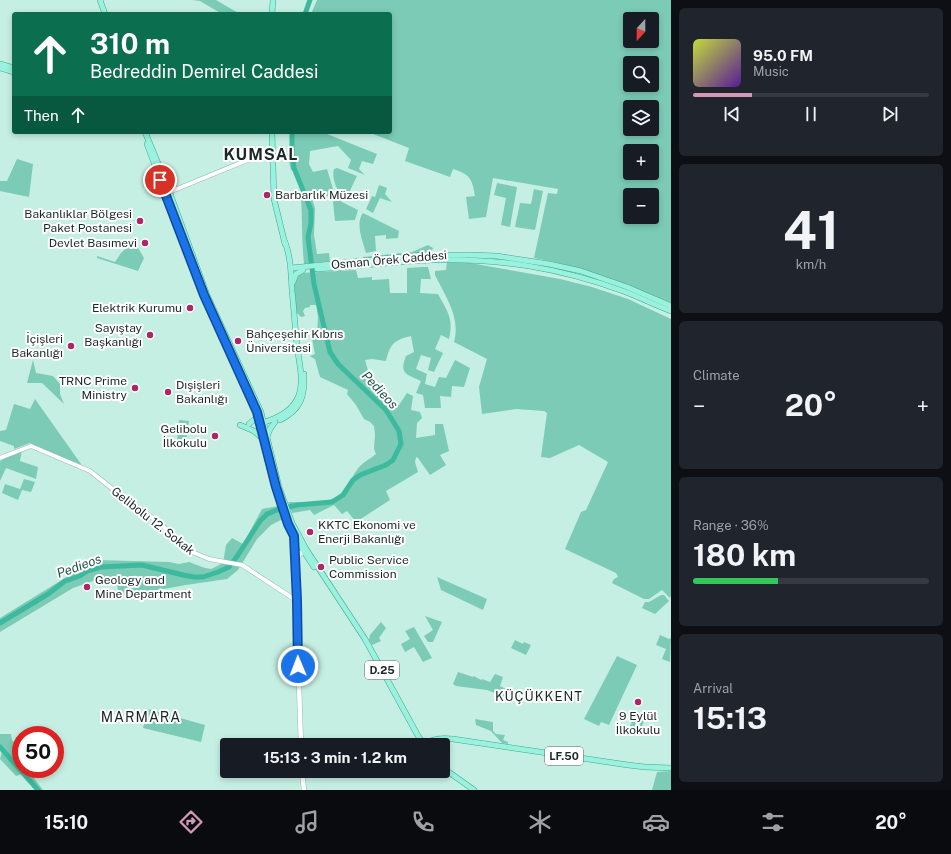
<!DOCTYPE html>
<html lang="en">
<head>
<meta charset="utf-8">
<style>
	:root { --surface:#171b24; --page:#20242c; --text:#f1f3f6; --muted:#9ea1a6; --line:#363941; --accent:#d397b7 }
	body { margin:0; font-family:"Public Sans",sans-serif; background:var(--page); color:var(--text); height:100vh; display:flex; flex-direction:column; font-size:15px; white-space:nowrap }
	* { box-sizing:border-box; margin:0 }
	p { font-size:13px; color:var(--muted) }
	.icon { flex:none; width:22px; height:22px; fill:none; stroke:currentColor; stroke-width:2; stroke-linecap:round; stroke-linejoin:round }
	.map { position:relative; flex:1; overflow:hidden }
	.details { display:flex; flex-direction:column; gap:8px; padding:8px; background:#0d0f14; width:280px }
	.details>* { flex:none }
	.top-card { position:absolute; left:12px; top:12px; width:380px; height:122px; border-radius:4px; box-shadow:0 2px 6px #0003; background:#0b6e4f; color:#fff; overflow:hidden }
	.needle { width:26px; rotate:201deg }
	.controls { position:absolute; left:623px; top:12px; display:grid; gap:8px }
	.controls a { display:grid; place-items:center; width:36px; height:36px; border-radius:4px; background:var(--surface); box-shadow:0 2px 6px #0003; font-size:20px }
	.speed { position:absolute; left:12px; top:726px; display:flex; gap:8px; font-size:20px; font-weight:700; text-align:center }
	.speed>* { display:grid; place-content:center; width:52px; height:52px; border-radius:50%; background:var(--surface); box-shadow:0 2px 6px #0003; line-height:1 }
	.speed .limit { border:6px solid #d22; background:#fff; color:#111 }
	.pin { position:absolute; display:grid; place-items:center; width:34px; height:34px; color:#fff; margin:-17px; border:2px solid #fff; border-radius:50%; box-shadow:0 1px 4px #0007 }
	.me { position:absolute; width:44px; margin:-22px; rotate:359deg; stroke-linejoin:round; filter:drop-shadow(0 0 3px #0008) }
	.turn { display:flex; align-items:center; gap:14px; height:84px; padding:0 12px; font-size:18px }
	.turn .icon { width:52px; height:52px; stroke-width:2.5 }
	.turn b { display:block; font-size:28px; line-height:34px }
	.then { display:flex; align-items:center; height:38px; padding:0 12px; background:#0003; gap:8px; font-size:15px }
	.big { font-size:30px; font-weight:700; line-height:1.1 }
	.details .card { flex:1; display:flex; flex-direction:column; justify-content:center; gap:6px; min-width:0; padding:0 14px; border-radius:6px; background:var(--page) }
	.details .dial { align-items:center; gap:0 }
	.dial b { font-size:52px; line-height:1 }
	.song { display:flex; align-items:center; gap:12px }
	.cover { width:48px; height:48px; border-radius:6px; background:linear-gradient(135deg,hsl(70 70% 55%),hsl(270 70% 35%)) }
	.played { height:4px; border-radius:2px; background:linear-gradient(90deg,var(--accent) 25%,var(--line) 25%) }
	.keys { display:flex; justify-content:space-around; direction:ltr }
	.heat { display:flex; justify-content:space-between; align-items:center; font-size:22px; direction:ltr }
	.charge { height:6px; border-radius:3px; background:linear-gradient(90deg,#34c759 36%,var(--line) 0) }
	.trip { position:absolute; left:220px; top:738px; width:230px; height:40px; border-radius:4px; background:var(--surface); box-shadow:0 2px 6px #0003; font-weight:700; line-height:40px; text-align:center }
	.tab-bar { display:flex; height:64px; justify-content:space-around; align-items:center; background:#090b0e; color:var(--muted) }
	.tab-bar .icon { width:28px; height:28px }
	.tab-bar .active { color:var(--accent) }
	.tab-bar b { font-size:18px; color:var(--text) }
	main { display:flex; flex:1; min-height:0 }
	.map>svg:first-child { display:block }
	.green { fill:#7bcbb6; fill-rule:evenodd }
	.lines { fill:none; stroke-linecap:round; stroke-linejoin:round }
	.river { stroke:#3db99e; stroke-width:5 }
	.tertiary-casing { stroke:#94bbb0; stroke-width:5 }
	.secondary-casing { stroke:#94bbb0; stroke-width:5.5 }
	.primary-casing { stroke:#41a68f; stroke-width:6 }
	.tertiary { stroke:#fff; stroke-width:4 }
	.secondary { stroke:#fff; stroke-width:4.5 }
	.primary { stroke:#9af2de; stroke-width:5 }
	.route-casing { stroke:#114b97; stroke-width:10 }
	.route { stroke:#1a73e8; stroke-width:7 }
	.poi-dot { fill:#ae266a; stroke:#fff; stroke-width:1.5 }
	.labels { text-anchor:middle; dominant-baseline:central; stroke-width:4; stroke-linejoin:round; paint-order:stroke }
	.shield { fill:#fff; stroke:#5f6966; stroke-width:1 }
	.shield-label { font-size:11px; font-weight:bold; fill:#1a2925 }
	.poi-label { font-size:12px; fill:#1a2925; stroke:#fff; text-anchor:end }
	.street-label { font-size:12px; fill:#1a2925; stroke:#fff }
	.water-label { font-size:13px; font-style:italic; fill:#1f5145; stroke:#fff }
	.neighbourhood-label { font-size:13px; letter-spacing:1px; fill:#1a2925; stroke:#fff }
	.quarter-label { font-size:14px; letter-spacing:1px; fill:#1a2925; stroke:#fff }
	.district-label { font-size:16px; font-weight:bold; letter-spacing:1px; fill:#1a2925; stroke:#fff }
</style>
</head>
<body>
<main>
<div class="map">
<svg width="671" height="790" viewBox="0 0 671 790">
	<rect width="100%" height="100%" fill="#c6efe3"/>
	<g class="green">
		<path d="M192,0H216L240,14H222L200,1Z"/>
		<path d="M317,0H671V303C627,284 582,266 534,258L548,193L557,194L558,189L493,178L486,217L469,219L466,197L475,196C472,179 470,174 453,169L450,177L405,161L409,148L368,132H390V14H311ZM630,19H652V41H630ZM630,63H652V85H630ZM630,107H652V129H630ZM630,151H652V173H630ZM630,195H652V217H630Z"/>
		<path d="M290,132H314L315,134L322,132L377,154L373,164L362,161L359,169L365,175L348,168L351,160L338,146L310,151L309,164L313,172L327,169L333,189V195L312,199L315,208L314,235L317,254L329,253L330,261L304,264C301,234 303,204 299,174L291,170L287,154L290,149Z"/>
		<path d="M17,159L33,164L29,197L0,191V181H7Z"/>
		<path d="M337,168L357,176L346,199C338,195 331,178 334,169Z"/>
		<path d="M497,183L517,187L510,227L501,225L506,198L494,195Z"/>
		<path d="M379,185L387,188L385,194L392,202L380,198L373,213L366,209L372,196L375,197Z"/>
		<path d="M534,189L543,191L535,230L515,227L520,203L531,204Z"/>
		<path d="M338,198L342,202L358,210L355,220L335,221L333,202Z"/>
		<path d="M363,213L399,231L398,238L386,239V235L375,236L376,251L366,253C363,242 355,223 363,213Z"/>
		<path d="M134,241L144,258L138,271L97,258V256L115,262L121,253Z"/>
		<path d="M428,245L433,248L431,253L363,259V257L412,252Z"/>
		<path d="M447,262L470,263L560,279L592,287L628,299L671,319V596L670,598L662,590L649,599H644L612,583L614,579L618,577L616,573L565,549L581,512L586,510L608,462L579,445L550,458L541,457L547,413L544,411L516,409L482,414L479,387L487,359L454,342C461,317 445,296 435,275V271L446,270Z"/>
		<path d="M422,267H428L431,279H421L420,293L438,294C447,311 454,318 449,339L441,335L435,349L443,353L434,372L428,370L431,358L421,355L416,369L427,374L425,384L435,387L439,377L446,378L455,360L470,368L464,387L452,386L451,397L440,396L441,408H425L423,395L416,393L421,381C406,374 399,374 406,356L414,352L411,336C394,340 390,344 386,361L372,359L365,360L372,384L378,392L385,400L399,405L407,393L413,396L411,410L420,412L422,418L417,423L416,438L435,435V424H443L449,451L440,455L446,465L430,475L418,458L416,457L415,462L418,472L386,491L390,500L356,522L347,511L342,514L334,505L314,515L310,510L292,513L288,502C304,502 329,505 342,493C349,487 351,477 357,470C361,463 370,459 376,454L374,449L375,435L374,426L370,422L364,419L356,405L347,394L348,390L320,377L315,359L311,357L310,356L315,354L311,334L317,333L318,317L316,305H310V307L305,308L303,311L305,316L301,317L296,312C295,299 289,281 301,273L356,270L358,278L372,277V280L389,279L390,293H407V268Z"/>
		<path d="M33,360L36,373L53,376L60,384V394L64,404L42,383H27Z"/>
		<path d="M35,399L81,464L79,465L30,443L14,449V446L0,441V431L6,430L14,404L30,409Z"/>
		<path d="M179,420L189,421L186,443L177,442Z"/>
		<path d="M22,450L20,461L38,467L36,479L6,468L0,481V461Z"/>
		<path d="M24,479L35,482L31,492L22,490L18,500L2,493L5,484L20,489Z"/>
		<path d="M278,506L283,519L271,525L257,539L238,570L227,579L186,585L119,597L116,578L104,577L73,588L0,632V618L73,573L78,565L97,560L169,562L179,564L189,562L205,568L211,569L223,563L226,545L232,538L243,544L262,509Z"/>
		<path d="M437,577L487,599L483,610L441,590Z"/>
		<path d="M661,595H664L669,601L655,614L642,608L645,602H649Z"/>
		<path d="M425,616L442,622L433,642H428L424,636L433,630Z"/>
		<path d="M381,622L386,628L379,638L381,641L372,645L369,640L370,635Z"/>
		<path d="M414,627L432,658L423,662L414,647L405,652L401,644L410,639L405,631Z"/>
		<path d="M660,635L669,639L671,638L670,662L662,659L666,649L656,645Z"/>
		<path d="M515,640L523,644L524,642L531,645L526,655L511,648Z"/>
		<path d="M617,656L637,665L609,725L601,722L599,726L584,719Z"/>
		<path d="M458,672L473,677L474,676L481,680L482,679L490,682L495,674L503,677L500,686L510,691L507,698L487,690L456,686L453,684Z"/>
		<path d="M148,709L205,725L201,742L143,728Z"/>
		<path d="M637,711L647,716L639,731L630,726Z"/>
		<path d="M475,719L493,722V731L496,734L505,735L503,740L508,742V744L502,743L491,731L476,725Z"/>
		<path d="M0,734H11L12,740L21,750V753L15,760L21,765V769H27L43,790H35L22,774L16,776L0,759L2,751L0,750Z"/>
		<path d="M671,771V790H652L657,772Z"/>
	</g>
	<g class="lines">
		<g class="river">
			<path d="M305,14L310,0"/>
			<path d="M0,623L48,594L65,581L80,576L87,571L101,567L142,565L183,575L194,577H203L218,572L229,567L238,555L260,521L267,514L277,510L297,505L332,502L343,495L353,480L360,475L386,465L393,460L401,444L399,431L386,410L338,364L330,352L314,284L308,237L311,223V210L294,168L292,153V132"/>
			<path d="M0,747L38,790"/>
		</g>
		<defs>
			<g id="tertiary">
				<path d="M167,193L272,150"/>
				<path d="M0,458L31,446L90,471L124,498L160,523L180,544L190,551L209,559L242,565L297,601"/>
			</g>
			<g id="secondary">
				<path d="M294,536L301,745"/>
				<path d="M296,560L300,554L306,549"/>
				<path d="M302,771L304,790"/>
			</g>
			<g id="primary">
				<path d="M100,0L105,14"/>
				<path d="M272,14L273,0"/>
				<path d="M0,64L14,68"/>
				<path d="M0,68L14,72"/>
				<path d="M145,132L167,185L207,295L261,412L279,487L292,523L306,549L365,639L417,734L424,745"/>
				<path d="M272,132L274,199L285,244"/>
				<path d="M147,144L187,251"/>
				<path d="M291,268L423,255H470L497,256L549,264L581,271L627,287L671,306"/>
				<path d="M317,269C355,267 393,261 432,260C500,258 560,268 623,291C639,297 655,305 671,311"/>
				<path d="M293,282L296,274L303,270"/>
				<path d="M245,385L253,403"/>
				<path d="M257,412L269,456"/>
				<path d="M280,420C301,410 305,396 304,374"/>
				<path d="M261,423C276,419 293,412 299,395C304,380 299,362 297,346C295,328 294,309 292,291C291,274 291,258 285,242"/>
				<path d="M249,424L255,419L257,415"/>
				<path d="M240,425L254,431L264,440"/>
				<path d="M267,437L270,429L275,422"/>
				<path d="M277,491C286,519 297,543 314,567"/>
				<path d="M424,745C433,738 442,738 453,739L628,765L645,767L671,768"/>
				<path d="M430,745L439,742"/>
				<path d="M443,768L474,790"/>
			</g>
		</defs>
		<use href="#tertiary" class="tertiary-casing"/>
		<use href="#secondary" class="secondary-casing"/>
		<use href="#primary" class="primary-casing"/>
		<use href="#tertiary" class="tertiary"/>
		<use href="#secondary" class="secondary"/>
		<use href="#primary" class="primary"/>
	</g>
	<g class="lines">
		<defs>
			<path id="route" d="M160,180L204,295L257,412L276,487L288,524L294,536L297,601L298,666"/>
		</defs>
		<use href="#route" class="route-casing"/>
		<use href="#route" class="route"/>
	</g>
	<g class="poi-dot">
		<circle cx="267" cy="195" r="4"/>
		<circle cx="140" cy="221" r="4"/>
		<circle cx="145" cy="243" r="4"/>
		<circle cx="190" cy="308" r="4"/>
		<circle cx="150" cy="335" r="4"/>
		<circle cx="238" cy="341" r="4"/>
		<circle cx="71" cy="346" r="4"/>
		<circle cx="135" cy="388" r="4"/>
		<circle cx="168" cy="392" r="4"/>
		<circle cx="215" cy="436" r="4"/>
		<circle cx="310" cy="532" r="4"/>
		<circle cx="321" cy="567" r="4"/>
		<circle cx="87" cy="587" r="4"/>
		<circle cx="638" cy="702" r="4"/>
	</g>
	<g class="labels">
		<g class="shield">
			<rect x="365" y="661" width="34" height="18" rx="3"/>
			<rect x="545" y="747" width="38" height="18" rx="3"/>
		</g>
		<g class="shield-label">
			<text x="382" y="670">D.25</text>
			<text x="564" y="756">LF.50</text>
		</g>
		<g class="poi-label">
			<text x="275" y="195" text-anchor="start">Barbarlık Müzesi</text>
			<text x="132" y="214">Bakanlıklar Bölgesi<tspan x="132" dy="14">Paket Postanesi</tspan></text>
			<text x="137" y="243">Devlet Basımevi</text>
			<text x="182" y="308">Elektrik Kurumu</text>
			<text x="142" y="328">Sayıştay<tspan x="142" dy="14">Başkanlığı</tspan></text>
			<text x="246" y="334" text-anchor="start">Bahçeşehir Kıbrıs<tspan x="246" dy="14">Üniversitesi</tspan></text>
			<text x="63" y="339">İçişleri<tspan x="63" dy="14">Bakanlığı</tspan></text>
			<text x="127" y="381">TRNC Prime<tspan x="127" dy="14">Ministry</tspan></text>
			<text x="176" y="385" text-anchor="start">Dışişleri<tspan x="176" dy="14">Bakanlığı</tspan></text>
			<text x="207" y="429">Gelibolu<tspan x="207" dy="14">İlkokulu</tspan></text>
			<text x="318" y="525" text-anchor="start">KKTC Ekonomi ve<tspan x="318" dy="14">Enerji Bakanlığı</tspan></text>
			<text x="329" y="560" text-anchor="start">Public Service<tspan x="329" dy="14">Commission</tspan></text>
			<text x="95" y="580" text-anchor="start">Geology and<tspan x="95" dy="14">Mine Department</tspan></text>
			<text x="638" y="716" text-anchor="middle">9 Eylül<tspan x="638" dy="14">İlkokulu</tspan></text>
		</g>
		<g class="street-label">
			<text transform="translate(389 260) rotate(-5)">Osman Örek Caddesi</text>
			<text transform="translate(153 521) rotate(38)">Gelibolu 12. Sokak</text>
		</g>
		<g class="water-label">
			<text transform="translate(380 390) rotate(47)">Pedieos</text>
			<text transform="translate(79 566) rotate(-20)">Pedieos</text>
		</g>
		<g class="neighbourhood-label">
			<text x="539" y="696">KÜÇÜKKENT</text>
		</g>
		<g class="quarter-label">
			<text x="141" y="717">MARMARA</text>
		</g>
		<g class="district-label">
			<text x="261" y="154">KUMSAL</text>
		</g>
	</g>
</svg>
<div class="controls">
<a><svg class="needle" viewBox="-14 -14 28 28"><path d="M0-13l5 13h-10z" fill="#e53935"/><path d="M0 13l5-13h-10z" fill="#9ea1a6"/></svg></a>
<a><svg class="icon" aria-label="search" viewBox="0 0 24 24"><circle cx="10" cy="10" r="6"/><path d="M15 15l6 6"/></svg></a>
<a><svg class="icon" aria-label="layers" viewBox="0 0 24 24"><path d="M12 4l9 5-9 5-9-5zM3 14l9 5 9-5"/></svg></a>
<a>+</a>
<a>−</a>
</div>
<div class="speed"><div class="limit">50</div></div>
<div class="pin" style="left:160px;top:180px;background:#d93025"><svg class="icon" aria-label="arrive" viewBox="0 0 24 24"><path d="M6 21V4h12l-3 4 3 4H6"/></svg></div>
<svg class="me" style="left:298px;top:666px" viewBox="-20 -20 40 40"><circle r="17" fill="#1a73e8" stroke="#fff" stroke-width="3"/><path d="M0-11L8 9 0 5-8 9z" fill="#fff"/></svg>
<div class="trip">15:13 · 3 min · 1.2 km</div>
<div class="top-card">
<div class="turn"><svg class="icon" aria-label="ahead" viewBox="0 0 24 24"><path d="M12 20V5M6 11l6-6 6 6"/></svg><div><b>310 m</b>Bedreddin Demirel Caddesi</div></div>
<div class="then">Then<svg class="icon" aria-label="ahead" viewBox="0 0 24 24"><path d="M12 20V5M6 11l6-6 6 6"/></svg></div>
</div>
</div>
<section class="details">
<div class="card">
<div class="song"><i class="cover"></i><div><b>95.0 FM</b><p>Music</p></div></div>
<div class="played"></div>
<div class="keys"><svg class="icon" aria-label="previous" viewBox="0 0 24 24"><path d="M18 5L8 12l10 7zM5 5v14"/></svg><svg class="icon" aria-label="pause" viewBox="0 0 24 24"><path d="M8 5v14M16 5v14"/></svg><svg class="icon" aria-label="next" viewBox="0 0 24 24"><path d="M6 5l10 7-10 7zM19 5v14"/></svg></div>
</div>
<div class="card dial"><b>41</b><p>km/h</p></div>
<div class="card"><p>Climate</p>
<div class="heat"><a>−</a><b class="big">20°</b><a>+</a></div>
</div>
<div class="card"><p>Range · 36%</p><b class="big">180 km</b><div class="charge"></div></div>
<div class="card"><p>Arrival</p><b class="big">15:13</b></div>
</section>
</main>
<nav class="tab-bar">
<b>15:10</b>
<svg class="icon active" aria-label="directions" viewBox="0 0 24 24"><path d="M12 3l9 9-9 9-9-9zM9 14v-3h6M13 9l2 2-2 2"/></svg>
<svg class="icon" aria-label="music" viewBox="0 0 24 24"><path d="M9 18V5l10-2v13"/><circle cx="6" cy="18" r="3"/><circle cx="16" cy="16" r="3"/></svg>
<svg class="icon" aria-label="phone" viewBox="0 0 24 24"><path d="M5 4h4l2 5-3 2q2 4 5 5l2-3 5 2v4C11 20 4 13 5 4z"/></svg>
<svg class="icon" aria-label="climate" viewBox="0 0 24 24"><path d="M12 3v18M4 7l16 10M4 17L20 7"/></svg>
<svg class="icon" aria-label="car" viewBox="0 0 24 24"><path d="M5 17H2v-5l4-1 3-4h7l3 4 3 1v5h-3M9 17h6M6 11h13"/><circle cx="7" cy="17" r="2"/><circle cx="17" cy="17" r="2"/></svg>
<svg class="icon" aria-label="filters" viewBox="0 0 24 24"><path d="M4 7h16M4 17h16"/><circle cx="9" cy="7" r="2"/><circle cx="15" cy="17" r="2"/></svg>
<b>20°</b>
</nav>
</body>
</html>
